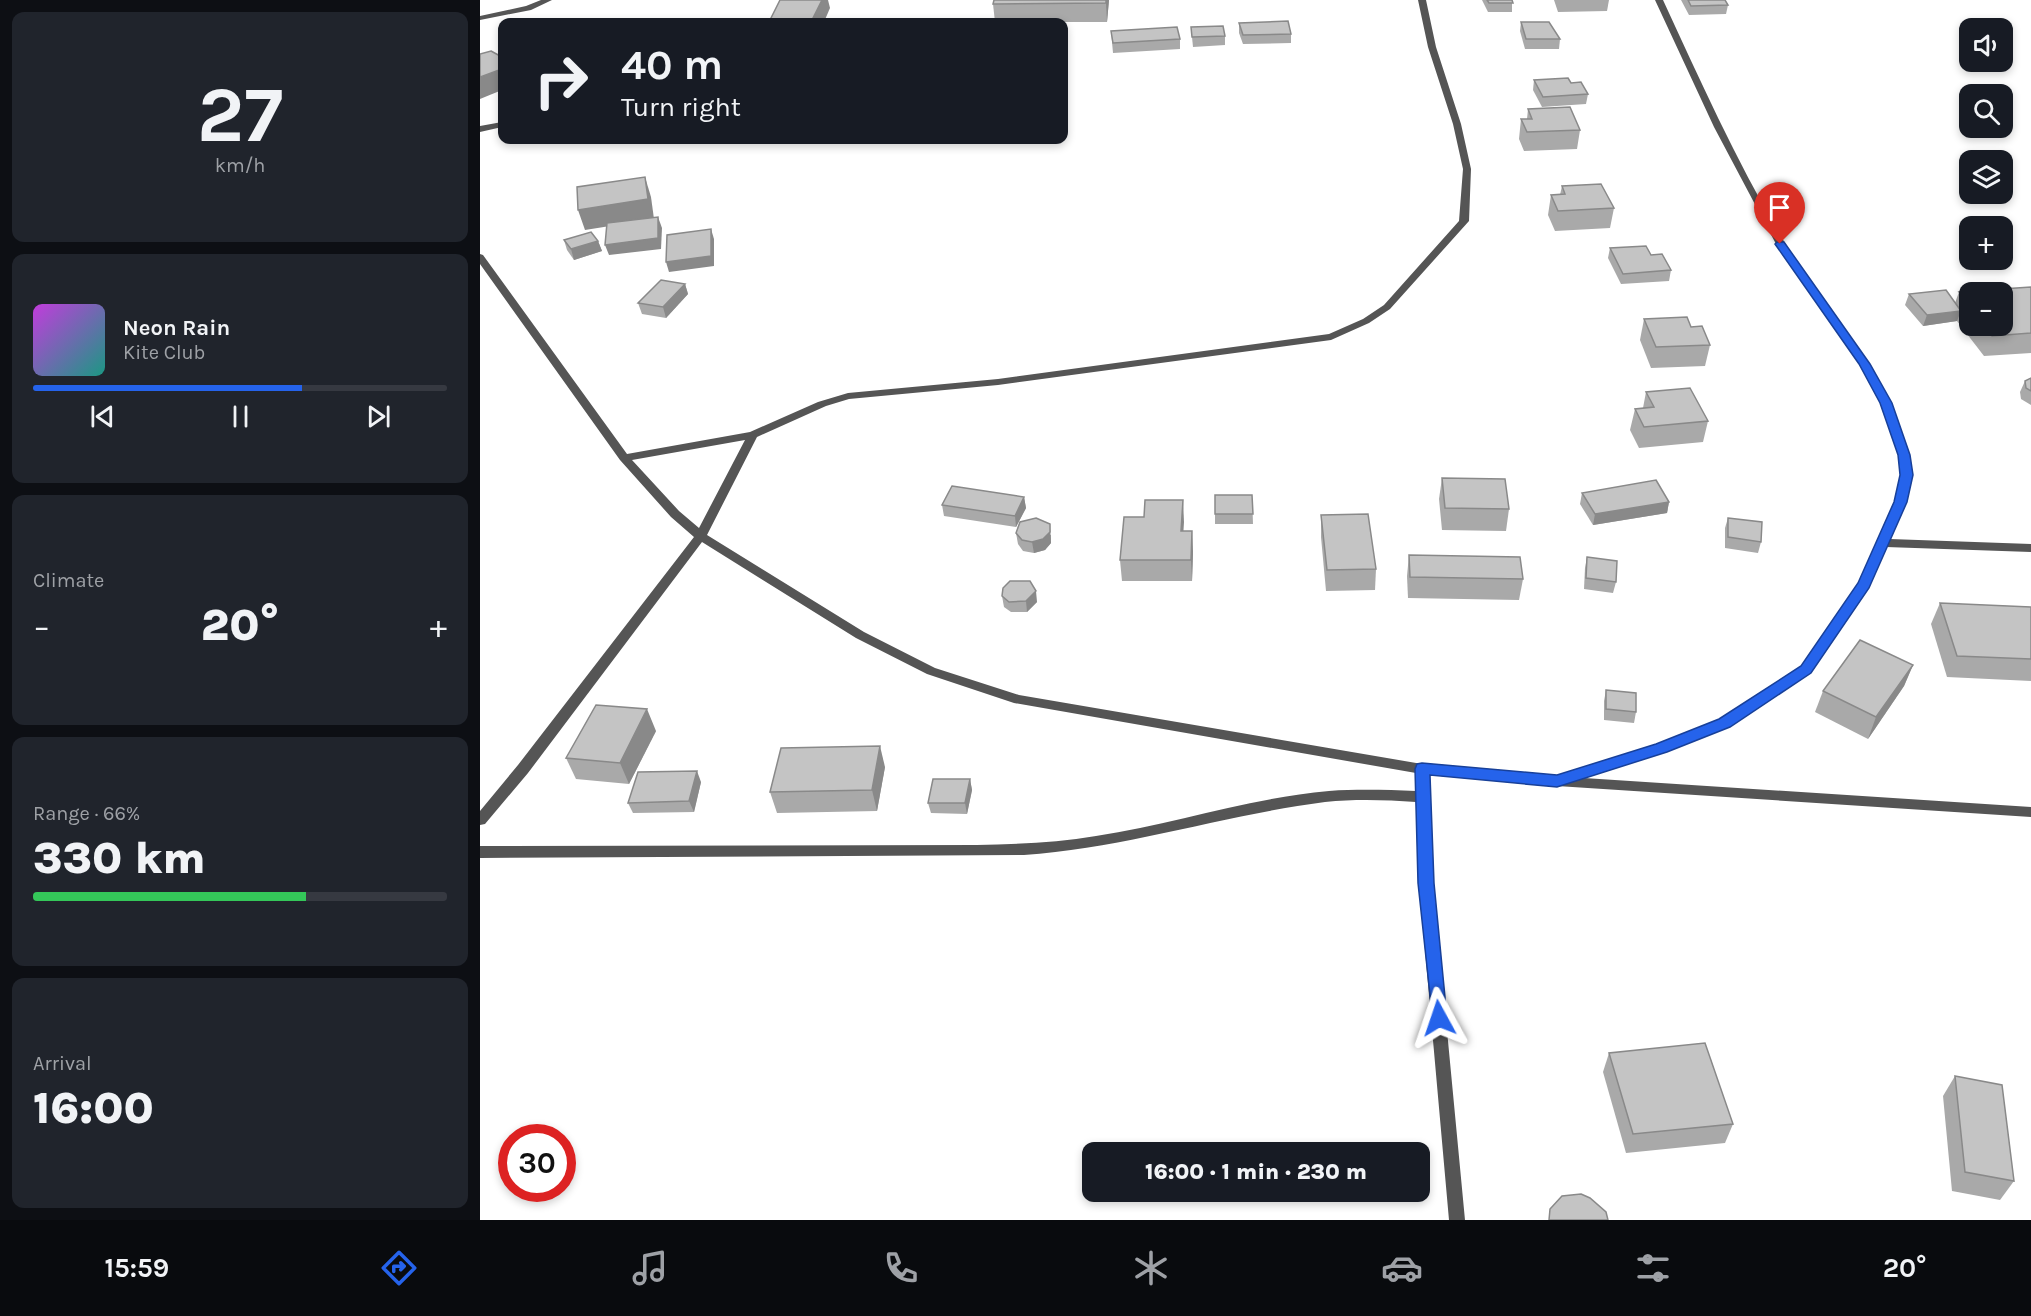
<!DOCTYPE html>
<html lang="en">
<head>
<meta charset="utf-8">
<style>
	:root { --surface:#171b24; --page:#20242c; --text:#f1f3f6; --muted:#9ea1a6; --line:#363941; --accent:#2563eb }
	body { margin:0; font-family:Karla,sans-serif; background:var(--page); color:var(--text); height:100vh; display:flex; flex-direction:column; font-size:22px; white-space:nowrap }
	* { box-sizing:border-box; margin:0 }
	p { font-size:20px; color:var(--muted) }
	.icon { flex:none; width:33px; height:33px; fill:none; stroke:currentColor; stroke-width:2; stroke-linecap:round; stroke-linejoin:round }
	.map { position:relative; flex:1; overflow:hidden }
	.sheet { display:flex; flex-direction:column; gap:12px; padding:12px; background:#0d0f14; width:480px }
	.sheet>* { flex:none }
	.banner { position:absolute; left:18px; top:18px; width:570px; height:126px; border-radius:12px; box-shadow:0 3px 9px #0003; background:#171b24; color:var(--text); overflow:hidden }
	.controls { position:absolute; left:1479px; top:18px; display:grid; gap:12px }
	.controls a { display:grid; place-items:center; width:54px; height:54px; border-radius:12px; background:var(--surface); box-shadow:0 3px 9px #0003; font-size:30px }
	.speed { position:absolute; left:18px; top:1124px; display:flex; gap:12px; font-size:30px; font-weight:700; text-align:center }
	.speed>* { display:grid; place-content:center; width:78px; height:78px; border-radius:50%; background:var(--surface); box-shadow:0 3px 9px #0003; line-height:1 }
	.speed .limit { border:9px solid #d22; background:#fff; color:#111 }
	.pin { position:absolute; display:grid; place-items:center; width:51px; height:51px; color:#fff; margin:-62px -26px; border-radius:50% 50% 50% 0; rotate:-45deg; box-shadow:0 0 6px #0007 }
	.pin .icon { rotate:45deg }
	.me { position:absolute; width:66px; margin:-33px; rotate:355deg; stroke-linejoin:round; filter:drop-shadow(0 0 4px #0008) }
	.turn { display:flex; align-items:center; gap:21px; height:126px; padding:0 24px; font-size:27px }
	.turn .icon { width:78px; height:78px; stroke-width:2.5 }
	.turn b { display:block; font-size:42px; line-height:51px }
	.big { font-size:45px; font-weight:800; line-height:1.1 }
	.sheet .card { flex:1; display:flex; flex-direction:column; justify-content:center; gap:9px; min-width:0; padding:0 21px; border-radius:12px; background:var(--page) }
	.sheet .dial { align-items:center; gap:0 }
	.dial b { font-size:78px; line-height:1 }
	.song { display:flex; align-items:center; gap:18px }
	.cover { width:72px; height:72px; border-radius:9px; background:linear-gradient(135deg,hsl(290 70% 55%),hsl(170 70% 35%)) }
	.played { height:6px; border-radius:3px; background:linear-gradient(90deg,var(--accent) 65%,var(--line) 65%) }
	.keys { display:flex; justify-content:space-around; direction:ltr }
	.heat { display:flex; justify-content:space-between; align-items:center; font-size:33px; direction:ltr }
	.charge { height:9px; border-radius:4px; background:linear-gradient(90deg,#34c759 66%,var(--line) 0) }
	.trip { position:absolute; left:602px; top:1142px; width:348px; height:60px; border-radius:12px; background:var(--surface); box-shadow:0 3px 9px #0003; font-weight:800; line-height:60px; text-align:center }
	.tab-bar { display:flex; height:96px; justify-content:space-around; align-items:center; background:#090b0e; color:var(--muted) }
	.tab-bar .icon { width:42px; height:42px }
	.tab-bar .on { color:var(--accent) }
	.tab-bar b { font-size:27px; color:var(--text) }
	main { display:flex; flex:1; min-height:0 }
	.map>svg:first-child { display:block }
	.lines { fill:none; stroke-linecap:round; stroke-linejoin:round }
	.street { fill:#555; fill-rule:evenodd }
	.wall { fill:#a9a9a9; fill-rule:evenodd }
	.shaded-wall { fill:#898989 }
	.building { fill:#c4c4c4; stroke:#898989; stroke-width:1.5 }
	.route { fill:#2563eb; stroke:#184099; stroke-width:1.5 }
</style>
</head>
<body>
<main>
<section class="sheet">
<div class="card dial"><b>27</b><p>km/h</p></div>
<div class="card">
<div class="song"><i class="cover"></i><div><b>Neon Rain</b><p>Kite Club</p></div></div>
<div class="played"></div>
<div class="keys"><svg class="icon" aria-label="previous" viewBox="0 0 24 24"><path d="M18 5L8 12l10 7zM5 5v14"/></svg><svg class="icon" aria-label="pause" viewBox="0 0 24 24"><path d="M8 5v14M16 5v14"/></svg><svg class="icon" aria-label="next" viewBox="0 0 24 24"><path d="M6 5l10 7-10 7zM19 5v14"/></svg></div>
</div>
<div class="card"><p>Climate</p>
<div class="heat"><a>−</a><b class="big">20°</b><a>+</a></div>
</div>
<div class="card"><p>Range · 66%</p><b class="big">330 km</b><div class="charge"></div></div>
<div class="card"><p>Arrival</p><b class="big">16:00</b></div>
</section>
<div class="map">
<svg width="1551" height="1220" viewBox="0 0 1551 1220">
	<rect width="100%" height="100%" fill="#fff"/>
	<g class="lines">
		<g class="street">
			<path d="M61,0H72L51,10L0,20V16L46,6Z"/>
			<path d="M938,0H946L956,47L981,124L991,169L989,221L910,309L889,323L851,340L518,385L369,399L346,406L277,437L227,535L384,632L455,668L539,695L942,764L1079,776L1176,744L1240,720L1322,667L1379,584L1414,502L1421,475L1419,455L1401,403L1380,364L1296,244L1234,127L1175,0H1183C1221,82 1258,165 1305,243C1343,305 1395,357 1420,427C1423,437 1428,447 1430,457C1435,487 1421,513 1410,539L1551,544V552L1406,547L1388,588L1330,673L1250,726L1186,752L1104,778L1551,807V817L1077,786L949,775L953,883L985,1220H969L939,883L936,802C906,800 876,799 845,802C744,815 646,848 544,855L0,858V846L497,845C537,844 577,843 616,836C694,824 770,798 849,791C879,789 907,790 936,791V773L534,703L447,674L376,638L222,542L48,773L5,824L0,825V811L38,765L214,537L191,517L140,460L0,264V254L3,255L147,454L270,432L338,402L368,393L518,379L849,334L883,319L904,305L979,221L983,169L973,124L948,47ZM265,440L219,528L199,511L152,460Z"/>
			<path d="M22,122V127L0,132V126Z"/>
		</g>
	</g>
	<g class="wall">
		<path d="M629,0L627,22H515L513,4Z"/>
		<path d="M1002,0H1032V12H1008Z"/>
		<path d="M1074,0H1129L1127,11L1078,12Z"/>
		<path d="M1201,0H1245L1248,5L1246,14L1209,15Z"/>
		<path d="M1041,22L1080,39L1079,49H1045L1040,31Z"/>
		<path d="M759,23L811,34V43L763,44L759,33Z"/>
		<path d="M711,27L745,36V45L713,47Z"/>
		<path d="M631,31L700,39V49L633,53Z"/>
		<path d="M1054,80L1091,83L1108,94L1106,104L1062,107L1053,90Z"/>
		<path d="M1048,109L1100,130L1097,149L1044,151L1039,139L1041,119H1047Z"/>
		<path d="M1082,186L1134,208L1130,228L1075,231L1068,215L1071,195H1080Z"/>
		<path d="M84,240L118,241L122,251L94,260L87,250Z"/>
		<path d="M1130,248L1191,270L1189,281L1141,284L1128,258Z"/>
		<path d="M205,284L208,294L186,318L162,314L158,303Z"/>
		<path d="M1551,287V353L1504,356L1477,321L1443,326L1425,305L1429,294L1475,303L1479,292ZM1490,292L1522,326H1490Z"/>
		<path d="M1164,319L1230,345L1225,366L1171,368L1160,340Z"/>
		<path d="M1551,378V405L1541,399L1540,392L1545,381Z"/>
		<path d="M1166,392L1228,421L1223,442L1159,448L1150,430L1155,409L1163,408Z"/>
		<path d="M962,478L1029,509L1026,531L962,530L959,499Z"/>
		<path d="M1102,493L1189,502L1187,513L1113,525L1100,504Z"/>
		<path d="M735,495H772L773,524H735Z"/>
		<path d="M544,497L546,508L536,527L464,516L462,505Z"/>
		<path d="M703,500V531H712L713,553L712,581H642L640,560L664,517Z"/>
		<path d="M841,515L896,569L895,590L846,591L841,537Z"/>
		<path d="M1248,518L1281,542L1278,553L1245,548V528Z"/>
		<path d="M536,533L571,535V543L565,550L554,553L543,551L538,544Z"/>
		<path d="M929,555L1043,579L1039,600L928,598L927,576Z"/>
		<path d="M1107,557L1136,582L1133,593L1104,589L1105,568Z"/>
		<path d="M522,596L557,602L547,612H531L524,607Z"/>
		<path d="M1460,603L1551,607V681L1467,677L1451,624Z"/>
		<path d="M1433,665L1424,686L1388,739L1335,712L1343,691Z"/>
		<path d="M1126,690L1156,712L1154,723L1124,720V701Z"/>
		<path d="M176,731L149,784L96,779L86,758Z"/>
		<path d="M405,767L397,811L297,813L290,792Z"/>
		<path d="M490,779L492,790L487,814L451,813L448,803Z"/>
		<path d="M221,782L214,812L153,813L148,803Z"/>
		<path d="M1129,1053L1253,1124L1245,1143L1146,1153L1123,1072Z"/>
		<path d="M1475,1076L1534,1181L1520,1200L1472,1191L1463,1096Z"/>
	</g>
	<g class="shaded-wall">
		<path d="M342,0H348L350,8L344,22H331Z"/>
		<path d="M626,0H629L627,22L626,3Z"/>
		<path d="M22,69V90L0,99V77Z"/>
		<path d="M165,177L171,197L174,219L105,230L98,210Z"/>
		<path d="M178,217L182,228L181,249L129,255L125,245Z"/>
		<path d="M231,229L234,239V266L189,272L186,262Z"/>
		<path d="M118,241L122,251L94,260L91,249Z"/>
		<path d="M205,284L208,294L186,318L183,307Z"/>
		<path d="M1481,311L1477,321L1443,326L1447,315Z"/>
		<path d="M544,497L546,508L536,527L535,516Z"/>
		<path d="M703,500L704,522L702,553L701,531Z"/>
		<path d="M1189,502L1187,513L1113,525L1115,514Z"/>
		<path d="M570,524L571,543L565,550L554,553L552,542Z"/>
		<path d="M712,531L713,553L712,581L711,560Z"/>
		<path d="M556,591L557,602L547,612L546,601Z"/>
		<path d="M1433,665L1424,686L1388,739L1396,717Z"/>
		<path d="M167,709L176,731L149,784L140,763Z"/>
		<path d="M400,746L405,767L397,811L392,790Z"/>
		<path d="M217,771L221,782L214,812L209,801Z"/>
		<path d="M490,779L492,790L487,814L485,803Z"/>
	</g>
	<g class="building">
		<path d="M300,0H342L331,22H289Z"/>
		<path d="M514,0H626V3L513,4Z"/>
		<path d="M1007,0H1032L1033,3H1009Z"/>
		<path d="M1208,0H1245L1248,5L1211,6Z"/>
		<path d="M808,21L811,34L763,35L759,23Z"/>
		<path d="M1041,22H1069L1080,39H1046Z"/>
		<path d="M743,26L745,36L712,37L711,27Z"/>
		<path d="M697,27L700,39L633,43L631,31Z"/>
		<path d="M11,51L22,57V69L0,77V54Z"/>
		<path d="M1088,78L1091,83L1101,82L1108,94L1063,97L1054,80Z"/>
		<path d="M1090,107L1100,130L1047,132L1041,119H1052L1048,109Z"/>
		<path d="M165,177L168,199L98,210L97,187Z"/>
		<path d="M1121,184L1134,208L1078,211L1071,195L1085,194L1082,186Z"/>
		<path d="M178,217V238L125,245L127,223Z"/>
		<path d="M231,229V256L186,262L187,235Z"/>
		<path d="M111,232L118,241L91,249L84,240Z"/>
		<path d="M1166,246L1171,255L1182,254L1191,270L1143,274L1130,248Z"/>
		<path d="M181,280L205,284L183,307L158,303Z"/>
		<path d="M1551,287V333L1512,336L1504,326H1522V292H1490V306L1479,292Z"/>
		<path d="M1466,290L1481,311L1447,315L1429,294Z"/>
		<path d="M1207,317L1211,327L1222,326L1230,345L1176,347L1164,319Z"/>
		<path d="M1551,378V391L1546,388L1545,381Z"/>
		<path d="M1210,388L1228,421L1164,427L1155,409L1174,407L1166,392Z"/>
		<path d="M962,478L1025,479L1029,509L965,508Z"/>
		<path d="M1176,480L1189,502L1115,514L1102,493Z"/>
		<path d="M472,486L544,497L535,516L462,505Z"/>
		<path d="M735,495H772L773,514H735Z"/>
		<path d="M665,500H703L701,531H712L711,560H640L644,517H664Z"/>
		<path d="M888,514L896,569L847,570L841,515Z"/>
		<path d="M556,518L570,524V532L563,539L552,542L542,540L536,533L540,522Z"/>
		<path d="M1248,518L1282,522L1281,542L1248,537Z"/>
		<path d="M929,555L1040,557L1043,579L930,577Z"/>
		<path d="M1107,557L1137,561L1136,582L1106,578Z"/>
		<path d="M530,581H550L556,591L546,601L529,602L522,596L523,588Z"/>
		<path d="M1460,603L1551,607V659L1477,656Z"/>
		<path d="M1380,640L1433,665L1396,717L1343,691Z"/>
		<path d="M1126,690L1156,693V712L1126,709Z"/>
		<path d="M116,705L167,709L140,763L86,758Z"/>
		<path d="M400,746L392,790L290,792L301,748Z"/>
		<path d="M217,771L209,801L148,803L158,772Z"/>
		<path d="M453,779H490L485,803H448Z"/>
		<path d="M1225,1043L1253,1124L1153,1134L1129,1053Z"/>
		<path d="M1475,1076L1522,1085L1534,1181L1485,1172Z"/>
		<path d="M1101,1194L1110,1198L1126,1212L1128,1220H1069L1070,1209L1082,1196Z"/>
	</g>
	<path class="route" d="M1297,242H1304L1390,364L1412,403L1430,455L1433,475L1427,502L1389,588L1331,673L1250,727L1187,752L1077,787L950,775L954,883L967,1018L965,1023L959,1025L953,1023L938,883L935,769L937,764L942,763L1077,775L1176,744L1239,719L1321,666L1378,583L1414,502L1420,475L1418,455L1400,403L1379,364L1295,244Z"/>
</svg>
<div class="controls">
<a><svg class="icon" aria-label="sound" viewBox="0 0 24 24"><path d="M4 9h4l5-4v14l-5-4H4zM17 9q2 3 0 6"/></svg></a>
<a><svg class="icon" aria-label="search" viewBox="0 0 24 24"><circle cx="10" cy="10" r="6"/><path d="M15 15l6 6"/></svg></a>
<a><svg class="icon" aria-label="layers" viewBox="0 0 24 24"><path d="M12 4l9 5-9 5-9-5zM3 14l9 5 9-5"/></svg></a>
<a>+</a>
<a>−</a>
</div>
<div class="speed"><div class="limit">30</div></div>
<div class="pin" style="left:1300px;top:244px;background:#d93025"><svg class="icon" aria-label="arrive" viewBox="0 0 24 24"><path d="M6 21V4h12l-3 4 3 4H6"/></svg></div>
<svg class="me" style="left:959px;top:1018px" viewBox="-20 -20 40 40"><path d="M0-17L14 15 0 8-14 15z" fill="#2563eb" stroke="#fff" stroke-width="4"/></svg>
<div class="trip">16:00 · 1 min · 230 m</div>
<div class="banner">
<div class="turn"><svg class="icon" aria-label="right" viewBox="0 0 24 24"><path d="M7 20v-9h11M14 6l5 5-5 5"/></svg><div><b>40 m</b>Turn right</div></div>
</div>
</div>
</main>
<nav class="tab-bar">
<b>15:59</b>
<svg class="icon on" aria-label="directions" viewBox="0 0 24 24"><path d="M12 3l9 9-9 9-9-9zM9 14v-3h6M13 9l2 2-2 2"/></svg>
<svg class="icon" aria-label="music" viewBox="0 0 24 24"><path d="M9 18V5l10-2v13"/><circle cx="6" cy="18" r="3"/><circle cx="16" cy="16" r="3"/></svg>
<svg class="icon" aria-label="phone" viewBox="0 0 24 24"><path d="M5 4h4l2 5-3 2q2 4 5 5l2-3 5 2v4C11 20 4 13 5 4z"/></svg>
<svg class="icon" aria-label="climate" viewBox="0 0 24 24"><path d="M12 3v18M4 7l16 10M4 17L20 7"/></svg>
<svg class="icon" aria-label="car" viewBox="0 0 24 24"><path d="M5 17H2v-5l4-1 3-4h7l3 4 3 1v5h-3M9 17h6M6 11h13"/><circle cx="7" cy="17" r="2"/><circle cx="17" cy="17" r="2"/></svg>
<svg class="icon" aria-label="filters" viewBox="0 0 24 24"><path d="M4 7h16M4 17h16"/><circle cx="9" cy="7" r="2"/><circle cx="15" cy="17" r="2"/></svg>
<b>20°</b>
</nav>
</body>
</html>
